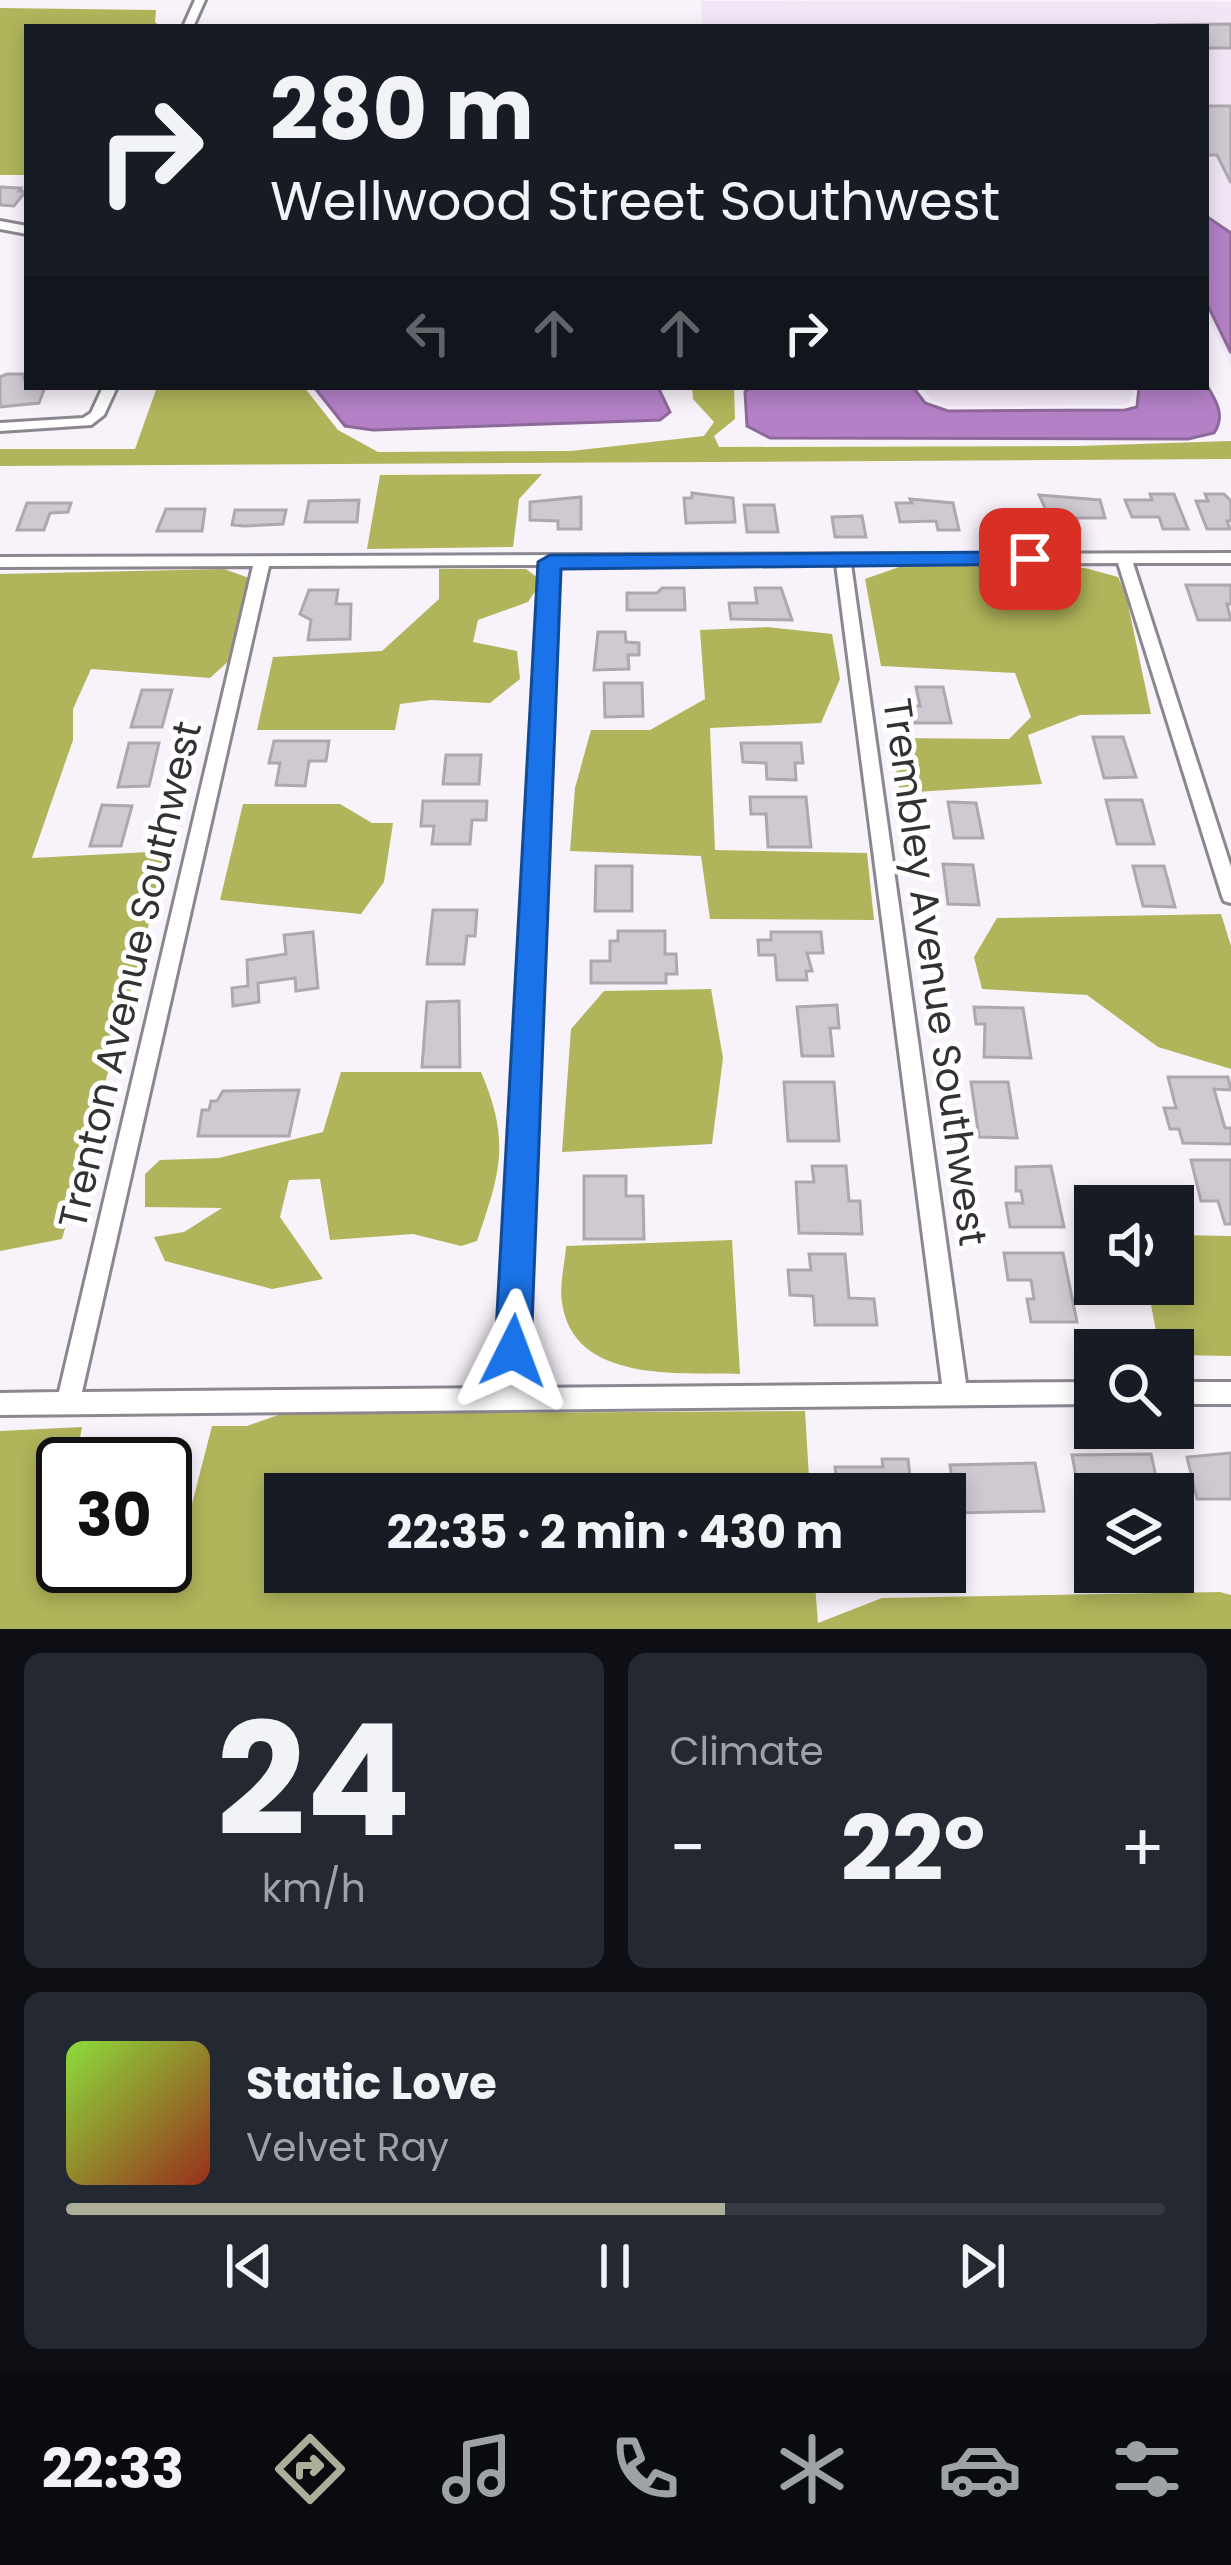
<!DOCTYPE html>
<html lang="en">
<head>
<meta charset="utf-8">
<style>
	:root { --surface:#171b24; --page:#242831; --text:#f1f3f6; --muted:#9ea1a6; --line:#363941; --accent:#acae99 }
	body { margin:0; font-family:Poppins,sans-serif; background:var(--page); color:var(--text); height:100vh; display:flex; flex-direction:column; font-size:45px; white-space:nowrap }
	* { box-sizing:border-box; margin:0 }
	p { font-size:39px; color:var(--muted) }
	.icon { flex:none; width:66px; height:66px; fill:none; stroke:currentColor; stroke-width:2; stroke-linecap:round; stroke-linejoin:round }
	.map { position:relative; height:1629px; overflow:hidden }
	.details { display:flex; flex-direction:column; gap:24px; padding:24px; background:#0d0f14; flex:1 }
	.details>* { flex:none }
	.guide { position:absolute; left:24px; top:24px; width:1185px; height:366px; border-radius:0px; box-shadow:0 6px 18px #0003; background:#171b24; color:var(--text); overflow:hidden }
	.fabs { position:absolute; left:1074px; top:1185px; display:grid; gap:24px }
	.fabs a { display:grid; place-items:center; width:120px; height:120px; border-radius:0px; background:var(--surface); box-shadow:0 6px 18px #0003; font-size:60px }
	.speed { position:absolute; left:36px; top:1437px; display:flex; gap:24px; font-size:60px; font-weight:700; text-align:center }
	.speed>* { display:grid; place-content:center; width:156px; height:156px; border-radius:50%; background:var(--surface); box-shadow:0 6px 18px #0003; line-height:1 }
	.speed .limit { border:6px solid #111; border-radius:18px; background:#fff; color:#111 }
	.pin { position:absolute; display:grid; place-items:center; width:102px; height:102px; color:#fff; margin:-51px; border-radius:24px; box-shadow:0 6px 18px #0006 }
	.me { position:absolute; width:132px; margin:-66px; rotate:3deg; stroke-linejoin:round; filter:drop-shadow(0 0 9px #0008) }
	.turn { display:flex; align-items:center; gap:42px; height:252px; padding:0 48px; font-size:54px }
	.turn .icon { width:156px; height:156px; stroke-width:2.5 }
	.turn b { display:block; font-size:84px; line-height:102px }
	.lanes { display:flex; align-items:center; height:114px; padding:0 48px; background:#0003; justify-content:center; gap:60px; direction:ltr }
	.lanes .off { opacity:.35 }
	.big { font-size:90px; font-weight:700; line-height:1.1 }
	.details .card { flex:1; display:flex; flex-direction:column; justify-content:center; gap:18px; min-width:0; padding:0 42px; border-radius:18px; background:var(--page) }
	.details .dial { align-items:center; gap:0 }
	.dial b { font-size:156px; line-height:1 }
	.song { display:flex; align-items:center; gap:36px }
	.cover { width:144px; height:144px; border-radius:18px; background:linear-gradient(135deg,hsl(90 70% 55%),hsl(10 70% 35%)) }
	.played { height:12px; border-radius:6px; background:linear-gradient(90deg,var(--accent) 60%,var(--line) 60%) }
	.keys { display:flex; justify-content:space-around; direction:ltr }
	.heat { display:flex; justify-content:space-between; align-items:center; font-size:66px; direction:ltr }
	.details .tiles { flex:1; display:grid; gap:24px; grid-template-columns:1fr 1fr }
	.card:last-child { grid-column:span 2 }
	.trip { position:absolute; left:264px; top:1473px; width:702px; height:120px; border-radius:0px; background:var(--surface); box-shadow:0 6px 18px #0003; font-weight:700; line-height:120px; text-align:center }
	.tabs { display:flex; height:192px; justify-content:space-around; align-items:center; background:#090b0e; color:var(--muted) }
	.tabs .icon { width:84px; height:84px }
	.tabs .active { color:var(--accent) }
	.tabs b { font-size:54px; color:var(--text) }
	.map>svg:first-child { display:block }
	.built { fill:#f1e6f5 }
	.forest { fill:#b0b55b }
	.water { fill:#b481c7; stroke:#8d699b; stroke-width:3 }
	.building { fill:#cfcad2; stroke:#ada7af; stroke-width:3 }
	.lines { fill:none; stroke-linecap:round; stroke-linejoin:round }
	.minor-casing { stroke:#8c868e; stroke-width:6 }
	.minor { fill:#fff; fill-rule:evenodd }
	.route { fill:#1a73e8; stroke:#114b97; stroke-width:3 }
	.labels { text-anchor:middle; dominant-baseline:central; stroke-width:10; stroke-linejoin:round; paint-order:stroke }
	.street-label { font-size:39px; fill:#333134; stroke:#fff }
</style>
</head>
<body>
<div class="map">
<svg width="1231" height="1629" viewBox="0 0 1231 1629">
	<rect width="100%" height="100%" fill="#f8f2fa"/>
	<g class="built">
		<path d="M701,1L1231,2V367L1206,313V27H702Z"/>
		<path d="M921,387H1130L1133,392L1129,403L1122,405L948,406L932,400Z"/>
	</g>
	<g class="forest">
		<path d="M0,8L156,10L155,22L160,27H27V175H0Z"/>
		<path d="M157,387H304L338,430L378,452L571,451L704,436L714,422L693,399L692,387H734L735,419L714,436L719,447L1077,446L1231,441V459L0,466V449H135Z"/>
		<path d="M542,474L519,499L513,547L367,549L380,475Z"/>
		<path d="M957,566L1085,568L1118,577L1126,595L1151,714L1080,715L1028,735L1042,784L900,793L891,738L1009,739L1031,717L1015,673L881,666L865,579L899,567Z"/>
		<path d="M224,569L249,578L233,657L210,678L91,669L73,709V740L32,858L169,851L62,1239L0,1251V574Z"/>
		<path d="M439,569H526L542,581L528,602L478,620L473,642L517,651L520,679L490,703L431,700L400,704L395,730H257L273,657L382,651L439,599Z"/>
		<path d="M767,627L832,634L840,679L821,723L710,728L715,850L867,853L874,920L710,919L701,856L570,851L575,788L591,730H650L705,699L700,630Z"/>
		<path d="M243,804H340L372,823H393L384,882L361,914L220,900Z"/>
		<path d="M1221,914L1231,946V1069L1158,1047L1087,995L982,989L974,957L997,918Z"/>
		<path d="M711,989L723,1058L712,1144L562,1152L571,1029L604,991Z"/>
		<path d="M341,1072H481C511,1142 500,1173 477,1241L461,1246L413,1234L330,1240L320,1179L289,1180L280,1217L323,1279L272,1289L165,1261L154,1237L184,1232L222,1208L145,1207V1174L160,1160L219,1158L323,1132Z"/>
		<path d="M1173,1235L1231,1236V1356L1177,1355L1157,1336L1147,1284H1173Z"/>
		<path d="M732,1240L740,1374C680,1372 574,1384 562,1303C559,1286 565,1263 566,1246Z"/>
		<path d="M805,1411L810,1494H285V1572H814L818,1623L882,1598L1220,1592L1231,1595V1629H0V1431L82,1427L75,1464H63V1566H71L79,1587H152L186,1527L212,1426H247L281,1414Z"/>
	</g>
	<g class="water">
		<path d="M1206,216L1231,233V353L1206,302Z"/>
		<path d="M1206,384C1216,400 1226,416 1214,433L1188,439L770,438L747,426L745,392L751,387H913L925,403L948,411L1125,410L1137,407L1139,387Z"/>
		<path d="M314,387H658L670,412L660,420L634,421L373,430L345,426Z"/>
	</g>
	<g class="building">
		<path d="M1231,24V48H1206V27L1155,25Z"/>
		<path d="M1206,106H1231V183L1217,155H1206Z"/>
		<path d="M0,187L21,188L19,191H26L14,206L0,205Z"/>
		<path d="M7,374H23L27,387H45L39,403L0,407V377Z"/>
		<path d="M692,493L733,498L735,522L686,523L684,498H692Z"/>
		<path d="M1150,494H1174L1188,529H1163L1159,517H1132L1125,500H1152Z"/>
		<path d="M1205,494H1224L1231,501V521H1227L1230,529H1207L1196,501H1208Z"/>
		<path d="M1039,495L1100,500L1105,518H1076L1080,529H1055Z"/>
		<path d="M581,497V529H558V521L530,520V502Z"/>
		<path d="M910,499L953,503L959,530H938L936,521L900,522L896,503H912Z"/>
		<path d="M359,500L357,522H305L309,501Z"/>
		<path d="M27,503H71L68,512L50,513L44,530H17Z"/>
		<path d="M744,505H774L778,532H747Z"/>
		<path d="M166,509H205L202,531H157Z"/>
		<path d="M235,510H286L283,524L244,526L232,525Z"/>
		<path d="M862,516L866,537H835L832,517Z"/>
		<path d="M1186,585H1231V604H1227L1231,620H1198Z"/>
		<path d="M662,588H684L685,610H627V593H657Z"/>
		<path d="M755,588H781L792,620L731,619L729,603H757Z"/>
		<path d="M309,590H338L336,604H351L350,639L308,640L311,620L300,614Z"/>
		<path d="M598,632H625L626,642L639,643V655H628L629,669L594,670Z"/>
		<path d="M604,683H642L643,716L605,717Z"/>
		<path d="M916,687H943L951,723H915L913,706H920Z"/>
		<path d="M142,690H172L162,727H131Z"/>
		<path d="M1093,737H1123L1136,777L1104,778Z"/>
		<path d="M274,741H329L326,761H309L305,786L276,785L280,763H269Z"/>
		<path d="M129,743H159L149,786L118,787Z"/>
		<path d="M741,743H801L803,763H795L796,780L767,779L766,763L743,762Z"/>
		<path d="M446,755H481L479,784H443Z"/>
		<path d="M750,797H806L811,847H768L766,814H751Z"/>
		<path d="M1106,800H1142L1154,844H1117Z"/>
		<path d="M423,801H487L486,820H472L470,844H432L434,826H421Z"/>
		<path d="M948,802L976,803L983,838H954Z"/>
		<path d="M102,805L132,806L121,846H90Z"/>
		<path d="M943,864L973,865L979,905L948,904Z"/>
		<path d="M596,866H632V911H595Z"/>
		<path d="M1133,866H1164L1175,907L1143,906Z"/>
		<path d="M433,910H477L475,936H467L464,964H427Z"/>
		<path d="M618,931H665V954H676L677,974H666V983H591V961H610V941H618Z"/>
		<path d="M313,932L318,988L296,991L295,978L258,983L259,1002L233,1006L232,988L248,986L247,960L286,954L284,935Z"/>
		<path d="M771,932H821L823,953H807L812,971H806L807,980H777L775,955H759L758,940H771Z"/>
		<path d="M459,1001L460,1067H422L427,1002Z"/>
		<path d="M837,1005L839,1028H830L833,1056H802L797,1007Z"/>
		<path d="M974,1007L1023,1008L1031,1058L984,1057L985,1024H976Z"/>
		<path d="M1168,1077H1228L1231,1090L1214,1089L1225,1128H1231V1144L1183,1143L1179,1129H1170L1164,1108H1176Z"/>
		<path d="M784,1082H834L839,1141H788Z"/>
		<path d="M971,1082H1008L1017,1138L979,1137Z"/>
		<path d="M299,1090L289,1136H198L202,1110H209L211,1101H217L223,1091Z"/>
		<path d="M1191,1160H1231V1224H1225L1218,1201H1201Z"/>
		<path d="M812,1166H846L849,1201H860L862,1234L799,1233L796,1182H814Z"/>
		<path d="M1051,1166L1064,1227H1010L1006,1203H1023L1021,1191H1016V1167Z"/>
		<path d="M584,1176H626V1196H643L644,1239H584Z"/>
		<path d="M1004,1253H1063L1077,1322H1031L1027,1299H1034L1031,1280H1008Z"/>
		<path d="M809,1254H845L849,1298L874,1299L877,1325H815L813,1296L790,1295L788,1270H811Z"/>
		<path d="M1231,1453V1499H1197L1187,1457Z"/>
		<path d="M1151,1454L1160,1494L1080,1498L1072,1455Z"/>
		<path d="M186,1458L178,1509L165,1510V1464H105L106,1459Z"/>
		<path d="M882,1459H908L912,1494H838L835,1467H883Z"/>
		<path d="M1035,1463L1044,1511L957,1513L950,1465Z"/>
	</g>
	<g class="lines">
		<defs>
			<g id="minor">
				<path d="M195,0H205L193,27H183Z"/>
				<path d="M0,221L27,226V234L0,229Z"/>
				<path d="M103,387H117L104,415L91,425L0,431V423L83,418L91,413Z"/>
				<path d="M1231,553V563H1133L1231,867V903L1224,901L1222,896L1118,563L851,564L966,1383L1095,1382V1404L0,1415V1393L59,1392L253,566L0,567V557ZM836,564L942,1384L523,1388L558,565ZM542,565L500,1388L82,1392L269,566Z"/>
				<rect x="1173" y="1382" width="58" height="22"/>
			</g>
		</defs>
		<use href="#minor" class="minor-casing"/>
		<use href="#minor" class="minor"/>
	</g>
	<path class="route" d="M1030,552L1042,559L1038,564L561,569L531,1351L525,1362L513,1366L501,1362L495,1351L538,562L550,555Z"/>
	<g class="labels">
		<g class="street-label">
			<text transform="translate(935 972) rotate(82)">Trembley Avenue Southwest</text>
			<text transform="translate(130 975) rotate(-77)">Trenton Avenue Southwest</text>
		</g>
	</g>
</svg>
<div class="fabs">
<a><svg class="icon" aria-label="sound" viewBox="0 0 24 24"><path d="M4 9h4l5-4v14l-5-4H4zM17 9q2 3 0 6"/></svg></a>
<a><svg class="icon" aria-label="search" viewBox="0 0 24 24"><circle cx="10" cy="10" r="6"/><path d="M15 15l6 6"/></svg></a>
<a><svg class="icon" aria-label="layers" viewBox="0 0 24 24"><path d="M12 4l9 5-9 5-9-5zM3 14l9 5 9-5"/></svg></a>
</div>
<div class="speed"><div class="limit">30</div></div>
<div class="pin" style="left:1030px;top:559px;background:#d93025"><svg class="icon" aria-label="arrive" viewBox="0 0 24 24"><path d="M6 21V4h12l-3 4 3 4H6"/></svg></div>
<svg class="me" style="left:513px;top:1351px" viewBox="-20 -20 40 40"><path d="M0-17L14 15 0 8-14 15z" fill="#1a73e8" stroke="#fff" stroke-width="4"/></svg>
<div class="trip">22:35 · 2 min · 430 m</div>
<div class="guide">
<div class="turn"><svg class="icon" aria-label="right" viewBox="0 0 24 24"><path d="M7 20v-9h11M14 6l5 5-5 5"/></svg><div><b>280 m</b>Wellwood Street Southwest</div></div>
<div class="lanes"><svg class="icon off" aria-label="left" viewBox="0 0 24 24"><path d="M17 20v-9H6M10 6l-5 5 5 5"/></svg><svg class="icon off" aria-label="ahead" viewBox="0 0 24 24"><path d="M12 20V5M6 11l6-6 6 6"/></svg><svg class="icon off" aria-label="ahead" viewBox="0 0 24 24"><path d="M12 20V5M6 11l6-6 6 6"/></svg><svg class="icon" aria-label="right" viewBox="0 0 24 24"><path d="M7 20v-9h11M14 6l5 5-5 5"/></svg></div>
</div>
</div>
<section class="details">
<div class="tiles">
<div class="card dial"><b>24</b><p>km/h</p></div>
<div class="card"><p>Climate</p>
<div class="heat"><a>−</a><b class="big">22°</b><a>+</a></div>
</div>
<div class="card">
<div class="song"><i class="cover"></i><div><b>Static Love</b><p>Velvet Ray</p></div></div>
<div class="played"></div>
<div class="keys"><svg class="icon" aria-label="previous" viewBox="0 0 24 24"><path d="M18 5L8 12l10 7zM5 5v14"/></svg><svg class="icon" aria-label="pause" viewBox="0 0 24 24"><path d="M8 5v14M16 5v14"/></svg><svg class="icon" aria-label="next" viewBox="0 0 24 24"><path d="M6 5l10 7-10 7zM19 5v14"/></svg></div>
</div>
</div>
</section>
<nav class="tabs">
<b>22:33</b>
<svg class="icon active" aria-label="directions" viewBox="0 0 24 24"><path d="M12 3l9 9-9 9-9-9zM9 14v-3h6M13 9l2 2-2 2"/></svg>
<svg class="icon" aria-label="music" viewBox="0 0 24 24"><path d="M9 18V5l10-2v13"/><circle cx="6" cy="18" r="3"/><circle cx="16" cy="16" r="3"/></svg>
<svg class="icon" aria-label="phone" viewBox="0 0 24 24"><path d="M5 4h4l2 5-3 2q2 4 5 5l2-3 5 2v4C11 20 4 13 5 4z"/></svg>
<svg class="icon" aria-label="climate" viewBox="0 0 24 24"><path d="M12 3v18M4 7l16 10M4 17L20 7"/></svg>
<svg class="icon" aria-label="car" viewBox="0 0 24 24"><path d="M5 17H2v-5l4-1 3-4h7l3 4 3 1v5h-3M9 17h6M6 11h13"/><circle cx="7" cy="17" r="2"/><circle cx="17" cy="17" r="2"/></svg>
<svg class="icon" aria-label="filters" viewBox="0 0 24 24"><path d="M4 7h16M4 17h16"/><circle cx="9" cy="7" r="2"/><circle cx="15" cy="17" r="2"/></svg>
</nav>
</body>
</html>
